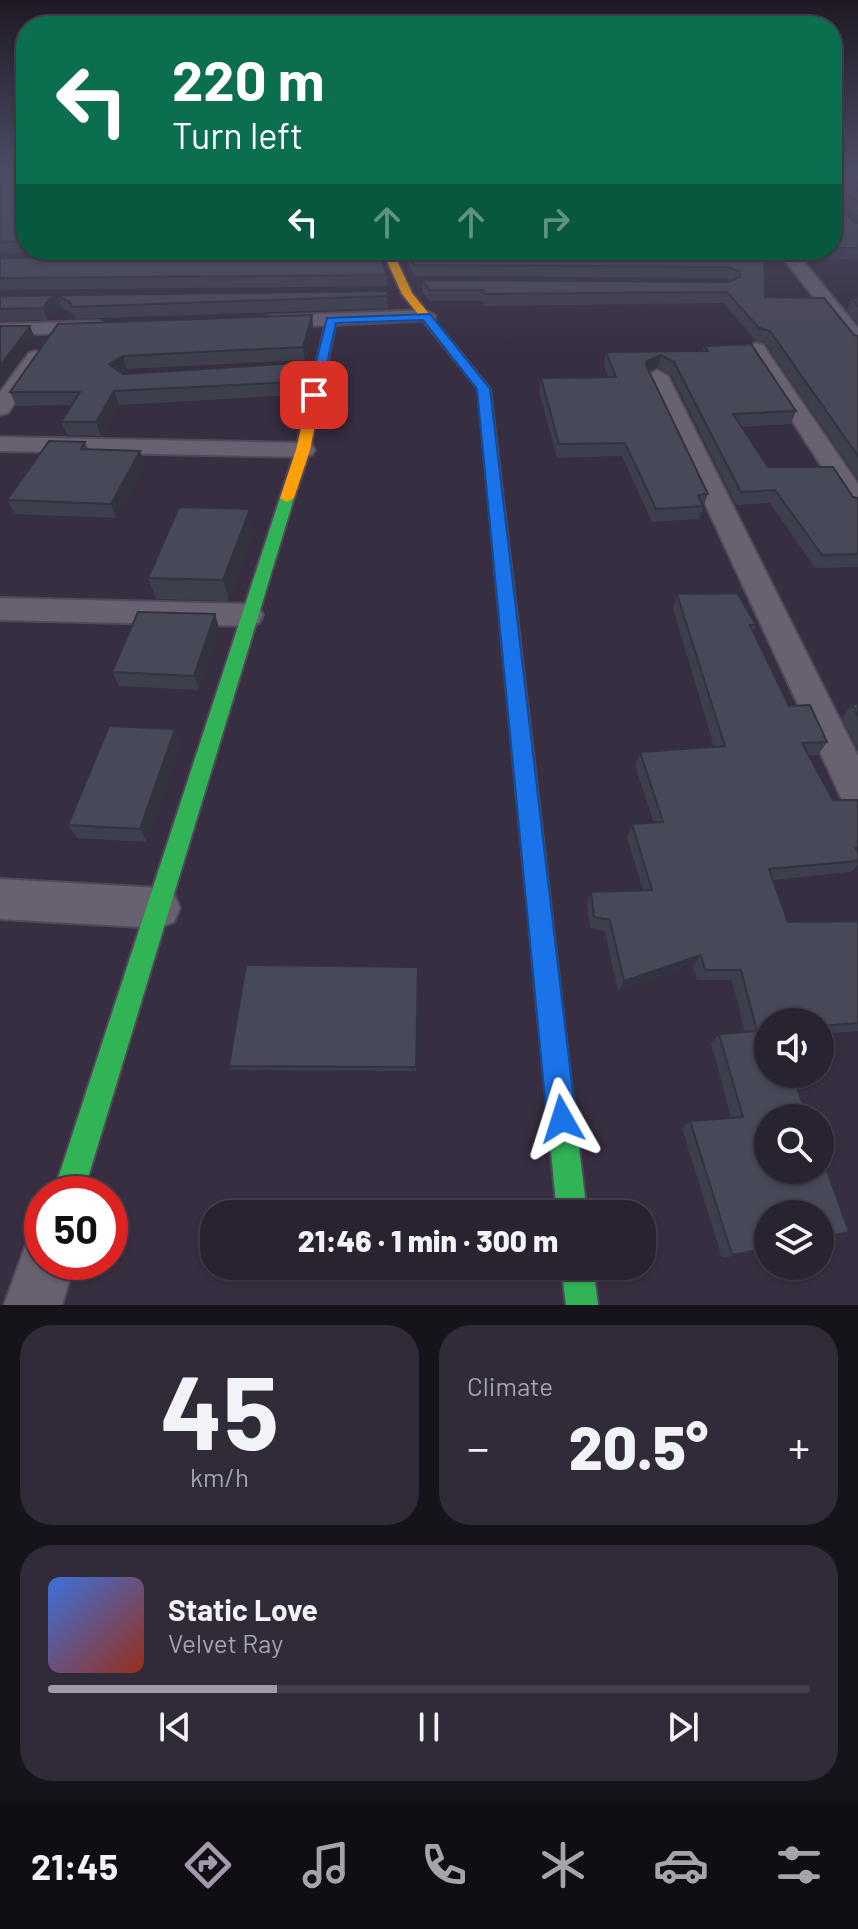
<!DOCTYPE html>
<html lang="en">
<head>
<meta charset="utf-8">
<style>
	:root { --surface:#292231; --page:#312a39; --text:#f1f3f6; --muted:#a5a4ab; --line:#453f4d; --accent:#a399af }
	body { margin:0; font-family:Barlow,sans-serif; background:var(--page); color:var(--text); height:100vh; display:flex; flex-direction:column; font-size:30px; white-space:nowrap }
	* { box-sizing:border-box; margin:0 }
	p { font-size:26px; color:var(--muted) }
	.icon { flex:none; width:44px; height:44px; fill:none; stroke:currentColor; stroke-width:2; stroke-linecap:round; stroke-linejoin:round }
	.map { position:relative; height:1305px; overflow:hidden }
	.details { display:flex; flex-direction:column; gap:20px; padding:20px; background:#17131b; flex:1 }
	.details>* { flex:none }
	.top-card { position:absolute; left:16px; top:16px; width:826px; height:244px; border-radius:32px; box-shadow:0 2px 6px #0004,0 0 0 2px var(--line); background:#0b6e4f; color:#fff; overflow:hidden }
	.tools { position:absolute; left:754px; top:1008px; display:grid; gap:16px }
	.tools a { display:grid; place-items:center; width:80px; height:80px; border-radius:50%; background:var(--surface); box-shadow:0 2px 6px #0004,0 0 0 2px var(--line); font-size:40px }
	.speed { position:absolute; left:24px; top:1176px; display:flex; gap:16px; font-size:40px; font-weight:700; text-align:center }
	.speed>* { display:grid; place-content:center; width:104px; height:104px; border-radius:50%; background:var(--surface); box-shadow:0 2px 6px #0004,0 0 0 2px var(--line); line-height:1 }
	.speed .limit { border:12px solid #d22; background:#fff; color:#111 }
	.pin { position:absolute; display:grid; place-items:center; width:68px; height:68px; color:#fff; margin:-34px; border-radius:16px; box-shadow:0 4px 12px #0006 }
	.me { position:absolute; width:88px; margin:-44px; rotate:354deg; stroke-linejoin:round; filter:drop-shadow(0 0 6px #0008) }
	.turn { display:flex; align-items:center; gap:28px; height:168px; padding:0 24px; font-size:36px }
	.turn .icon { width:104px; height:104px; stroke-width:2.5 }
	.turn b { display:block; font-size:56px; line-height:68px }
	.lanes { display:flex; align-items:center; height:76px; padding:0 24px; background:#0003; justify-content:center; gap:40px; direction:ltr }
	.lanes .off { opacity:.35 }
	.big { font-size:60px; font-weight:800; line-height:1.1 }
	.details .tile { flex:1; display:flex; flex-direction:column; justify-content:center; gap:12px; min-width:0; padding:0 28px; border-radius:32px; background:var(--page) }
	.details .dial { align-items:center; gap:0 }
	.dial b { font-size:104px; line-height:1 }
	.song { display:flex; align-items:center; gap:24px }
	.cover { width:96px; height:96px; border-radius:12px; background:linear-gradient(135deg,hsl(220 70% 55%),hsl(10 70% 35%)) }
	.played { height:8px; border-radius:4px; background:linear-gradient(90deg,var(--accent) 30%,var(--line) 30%) }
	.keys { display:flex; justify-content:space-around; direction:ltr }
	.heat { display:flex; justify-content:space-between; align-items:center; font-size:44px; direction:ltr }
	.details .tiles { flex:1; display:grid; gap:20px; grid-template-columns:1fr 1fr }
	.tile:last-child { grid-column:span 2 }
	.trip { position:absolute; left:200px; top:1200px; width:456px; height:80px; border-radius:32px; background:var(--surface); box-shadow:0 2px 6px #0004,0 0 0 2px var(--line); font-weight:800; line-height:80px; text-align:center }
	.menu { display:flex; height:128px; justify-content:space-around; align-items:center; background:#100e14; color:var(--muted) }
	.menu .icon { width:56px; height:56px }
	.menu .current { color:var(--accent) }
	.menu b { font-size:36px; color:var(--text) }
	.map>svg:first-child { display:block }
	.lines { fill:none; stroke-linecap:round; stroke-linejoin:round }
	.street-casing { stroke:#514959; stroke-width:4 }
	.fast-casing { stroke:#514959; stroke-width:4 }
	.slow-casing { stroke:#514959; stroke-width:4 }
	.jam-casing { stroke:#514959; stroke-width:4 }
	.street { fill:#676170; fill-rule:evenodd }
	.fast { fill:#30b455; fill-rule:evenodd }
	.slow { fill:#ff9f0a; fill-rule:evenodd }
	.jam { fill:#e5322d; fill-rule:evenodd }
	.wall { fill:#3e3f4c }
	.shaded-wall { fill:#32333e }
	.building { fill:#484958; stroke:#32333e; stroke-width:2 }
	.route { fill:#1a73e8; stroke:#114b97; stroke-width:2 }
</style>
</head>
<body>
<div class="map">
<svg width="858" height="1305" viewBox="0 0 858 1305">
	<rect width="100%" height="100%" fill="#372e41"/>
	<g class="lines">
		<defs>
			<g id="street">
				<path d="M777,250H794L858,328V347L851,345Z"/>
				<path d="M426,310L436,316L433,320L269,328L259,322L269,316Z"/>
				<path d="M99,321L109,327L106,331L0,336V324Z"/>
				<path d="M756,343L763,345L858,484V511L849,509L746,349Z"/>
				<path d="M36,351L46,357L8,413L0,415V392L29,353Z"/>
				<path d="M657,370L668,376L858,756V810L845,806L646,376Z"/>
				<path d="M0,437L303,443L312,445L315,450L312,455L303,457L0,451Z"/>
				<path d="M0,598L248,604L259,607L263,615L259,623L248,626L0,620Z"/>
				<path d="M0,879L159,888L174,894L180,908L174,922L159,928L0,919Z"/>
				<path d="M42,1236V1262H75L62,1305H4L27,1242Z"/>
			</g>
			<g id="fast">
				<path d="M287,494L294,498L83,1194H53L280,498Z"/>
				<path d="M554,1035L563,1039L567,1048L587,1214H557L541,1048L545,1039Z"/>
				<path d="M561,1266H593L598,1305H566Z"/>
			</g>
			<g id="slow">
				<path d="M382,250H392L412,293L490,389L530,727L527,733L520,735L513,733L510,727L478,389L402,294Z"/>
				<path d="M327,318L336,320L310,450L294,498L287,502L280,498L296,450Z"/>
			</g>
			<path id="jam" d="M520,719L527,721L530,727L567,1048L563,1057L554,1061L545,1057L541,1048L510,727L513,721Z"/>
		</defs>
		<use href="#street" class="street-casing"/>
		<use href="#fast" class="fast-casing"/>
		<use href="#slow" class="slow-casing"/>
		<use href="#jam" class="jam-casing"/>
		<use href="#street" class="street"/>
		<use href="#fast" class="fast"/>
		<use href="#slow" class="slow"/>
		<use href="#jam" class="jam"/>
	</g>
	<g class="wall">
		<path d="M26,172V250H188L0,253V173Z"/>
		<path d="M832,172H858V215L833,197V201L854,222L858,223V259L806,260L797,250H832Z"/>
		<path d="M541,250H785L781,260L764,261L765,297L858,336V479L765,343L755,340L724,303L484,306L483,301H430L422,292V280L729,282L732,281L726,278L414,276L408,263L407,252Z"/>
		<path d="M0,258L387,275L388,286L0,290Z"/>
		<path d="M0,296H387L388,308L75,319L74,314L62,308L54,311L47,320L0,321Z"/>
		<path d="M852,298H858V324L847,310Z"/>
		<path d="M312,315L313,328L305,360L127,369L121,372L123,374L301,377L296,395L119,405L101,436L67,435L61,422L71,405L16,406L10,392L58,324Z"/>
		<path d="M704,346L796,411L791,424L741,427L768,467L858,498V567L815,568L770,503L736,505L671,375L658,367L649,371L708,494L699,519L652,522L622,456L557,458L539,391L541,378L608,377L604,365L606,352L702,351Z"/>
		<path d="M85,442L88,449L140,451L145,465L116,518L15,514L7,500Z"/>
		<path d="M254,530L229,601L156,599L148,578Z"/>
		<path d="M677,594L756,625L753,631L789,706L827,742L818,755L809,756L833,800H858V865L851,872L773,880L788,922L858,921V1031L820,1034V1022H768V1249L722,1258L682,1128L690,1121L731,1118L711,1043L719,1034L745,1032L732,980H697L693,966L618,991L605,931L590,928L587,903L591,892L643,890L627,837L632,824L654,823L635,766L640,752L714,747L673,608Z"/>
		<path d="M215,614L219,628L199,690L119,686L112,672Z"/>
		<path d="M852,704H858V749L842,718Z"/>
		<path d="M175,729L181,743L147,842L77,838L68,825Z"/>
		<path d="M418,967L416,1071L232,1070L229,1066Z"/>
	</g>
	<g class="shaded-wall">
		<path d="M58,296L62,308L54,311L47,320L43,308L49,299Z"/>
		<path d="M312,315L313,328L305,360L303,347Z"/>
		<path d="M30,326L35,338L0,387V366Z"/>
		<path d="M661,355L658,367L645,373L647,361Z"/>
		<path d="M123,356L127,369L113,377L109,364Z"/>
		<path d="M299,363L301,377L296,395L294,382Z"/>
		<path d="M114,391L119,405L101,436L96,422Z"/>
		<path d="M140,451L145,465L116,518L111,504Z"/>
		<path d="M250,509L254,530L229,601L223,580Z"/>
		<path d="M215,614L219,628L199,690L194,676Z"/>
		<path d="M175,729L181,743L147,842L140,829Z"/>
		<path d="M701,955L693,966L618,991L624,981Z"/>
	</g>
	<g class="building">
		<path d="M26,172V241L0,242V173Z"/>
		<path d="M832,172H858V202L835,186L833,201L854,222L858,223V248H832Z"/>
		<path d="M541,250H764L765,297L824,298L854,335L858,336V456L770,331L759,328L727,292L485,294L484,290H430L422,280L729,282L740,277V272L729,267L414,265L407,252Z"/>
		<path d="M378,252L387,275L0,278V258Z"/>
		<path d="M387,291V296L71,307L70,302L58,296L49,299L43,308L0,309V296Z"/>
		<path d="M852,298H858V306Z"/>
		<path d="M312,315L303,347L123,356L109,364L123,374L299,363L294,382L114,391L96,422H61L80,392H10L58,324Z"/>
		<path d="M0,326H30L0,366Z"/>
		<path d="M751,344L796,411L733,414L768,467H833L853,497L858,498V554L822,555L775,490L741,492L674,362L661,355L647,361L646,365L708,494L698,495L703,506L656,509L625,443L559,444L541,378L616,377L606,352L708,351L704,346Z"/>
		<path d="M49,441L85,442L81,449L140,451L111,504L7,500Z"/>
		<path d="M179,507L250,509L223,580L148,578Z"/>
		<path d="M737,593L756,625H750L789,706L810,705L827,742L802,743L833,800H858V848H856L858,852V861L769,869L788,922L858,921V1023L820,1026V1022H768V1074H792L808,1118H768V1170H820V1151L849,1232L820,1238V1214H768V1248L732,1255L690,1121L743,1117L719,1034L757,1031L741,970H705L701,955L624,981L610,920L594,917L591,892L652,890L632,824L663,822L640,752L725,746L677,594Z"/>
		<path d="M138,612L215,614L194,676L112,672Z"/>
		<path d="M852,704H858V716Z"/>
		<path d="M109,726L175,729L140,829L68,825Z"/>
		<path d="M246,965L418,967L416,1067L229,1066Z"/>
	</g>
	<linearGradient id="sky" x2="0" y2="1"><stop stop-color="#1e1924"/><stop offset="0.48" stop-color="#4d4c65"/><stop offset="1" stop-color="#4d4c65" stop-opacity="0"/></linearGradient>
	<rect width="858" height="355" fill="url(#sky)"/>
	<path class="route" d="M430,314L490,389L576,1119L572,1129L562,1133L552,1129L547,1119L477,389L423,320L336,323L320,395L314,399L308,395L327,318Z"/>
</svg>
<div class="tools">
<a><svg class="icon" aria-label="sound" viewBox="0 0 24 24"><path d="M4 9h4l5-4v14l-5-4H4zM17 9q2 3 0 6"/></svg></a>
<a><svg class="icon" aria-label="search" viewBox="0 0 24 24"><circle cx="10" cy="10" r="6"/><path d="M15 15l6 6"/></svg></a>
<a><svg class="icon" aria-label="layers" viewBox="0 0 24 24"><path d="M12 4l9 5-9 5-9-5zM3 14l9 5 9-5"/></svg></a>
</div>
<div class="speed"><div class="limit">50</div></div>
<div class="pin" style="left:314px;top:395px;background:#d93025"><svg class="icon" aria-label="arrive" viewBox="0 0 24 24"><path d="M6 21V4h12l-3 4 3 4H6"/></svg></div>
<svg class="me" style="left:562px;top:1119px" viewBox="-20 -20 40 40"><path d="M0-17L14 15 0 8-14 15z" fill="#1a73e8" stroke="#fff" stroke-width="4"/></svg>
<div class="trip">21:46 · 1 min · 300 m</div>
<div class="top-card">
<div class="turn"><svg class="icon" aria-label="left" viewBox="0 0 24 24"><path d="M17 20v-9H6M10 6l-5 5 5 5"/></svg><div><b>220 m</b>Turn left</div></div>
<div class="lanes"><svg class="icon" aria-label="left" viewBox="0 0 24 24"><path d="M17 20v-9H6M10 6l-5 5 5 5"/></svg><svg class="icon off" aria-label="ahead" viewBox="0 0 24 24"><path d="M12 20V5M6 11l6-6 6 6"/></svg><svg class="icon off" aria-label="ahead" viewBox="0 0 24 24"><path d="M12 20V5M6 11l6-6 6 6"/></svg><svg class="icon off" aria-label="right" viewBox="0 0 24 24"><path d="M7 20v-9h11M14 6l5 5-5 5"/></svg></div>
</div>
</div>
<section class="details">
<div class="tiles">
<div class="tile dial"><b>45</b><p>km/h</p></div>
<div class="tile"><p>Climate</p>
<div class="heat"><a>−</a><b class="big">20.5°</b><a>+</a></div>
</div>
<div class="tile">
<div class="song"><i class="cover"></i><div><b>Static Love</b><p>Velvet Ray</p></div></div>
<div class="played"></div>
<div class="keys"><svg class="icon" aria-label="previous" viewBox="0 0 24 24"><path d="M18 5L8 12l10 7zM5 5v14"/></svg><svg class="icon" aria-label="pause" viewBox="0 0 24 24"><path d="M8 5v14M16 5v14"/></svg><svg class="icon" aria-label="next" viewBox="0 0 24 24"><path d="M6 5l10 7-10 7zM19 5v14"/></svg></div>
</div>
</div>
</section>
<nav class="menu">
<b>21:45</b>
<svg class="icon current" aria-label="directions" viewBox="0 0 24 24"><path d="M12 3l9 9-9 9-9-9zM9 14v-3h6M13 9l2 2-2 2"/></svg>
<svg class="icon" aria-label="music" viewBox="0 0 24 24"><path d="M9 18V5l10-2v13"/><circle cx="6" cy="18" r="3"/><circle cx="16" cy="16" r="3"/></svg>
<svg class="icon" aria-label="phone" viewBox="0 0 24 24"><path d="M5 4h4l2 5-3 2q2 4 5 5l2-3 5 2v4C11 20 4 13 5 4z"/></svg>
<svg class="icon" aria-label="climate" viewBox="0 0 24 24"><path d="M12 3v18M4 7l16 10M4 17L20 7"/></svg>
<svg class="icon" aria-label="car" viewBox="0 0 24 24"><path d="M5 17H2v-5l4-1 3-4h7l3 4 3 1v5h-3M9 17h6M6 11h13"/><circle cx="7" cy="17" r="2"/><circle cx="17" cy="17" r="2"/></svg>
<svg class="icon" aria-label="filters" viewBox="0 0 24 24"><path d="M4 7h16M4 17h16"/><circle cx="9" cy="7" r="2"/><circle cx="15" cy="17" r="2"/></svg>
</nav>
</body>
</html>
